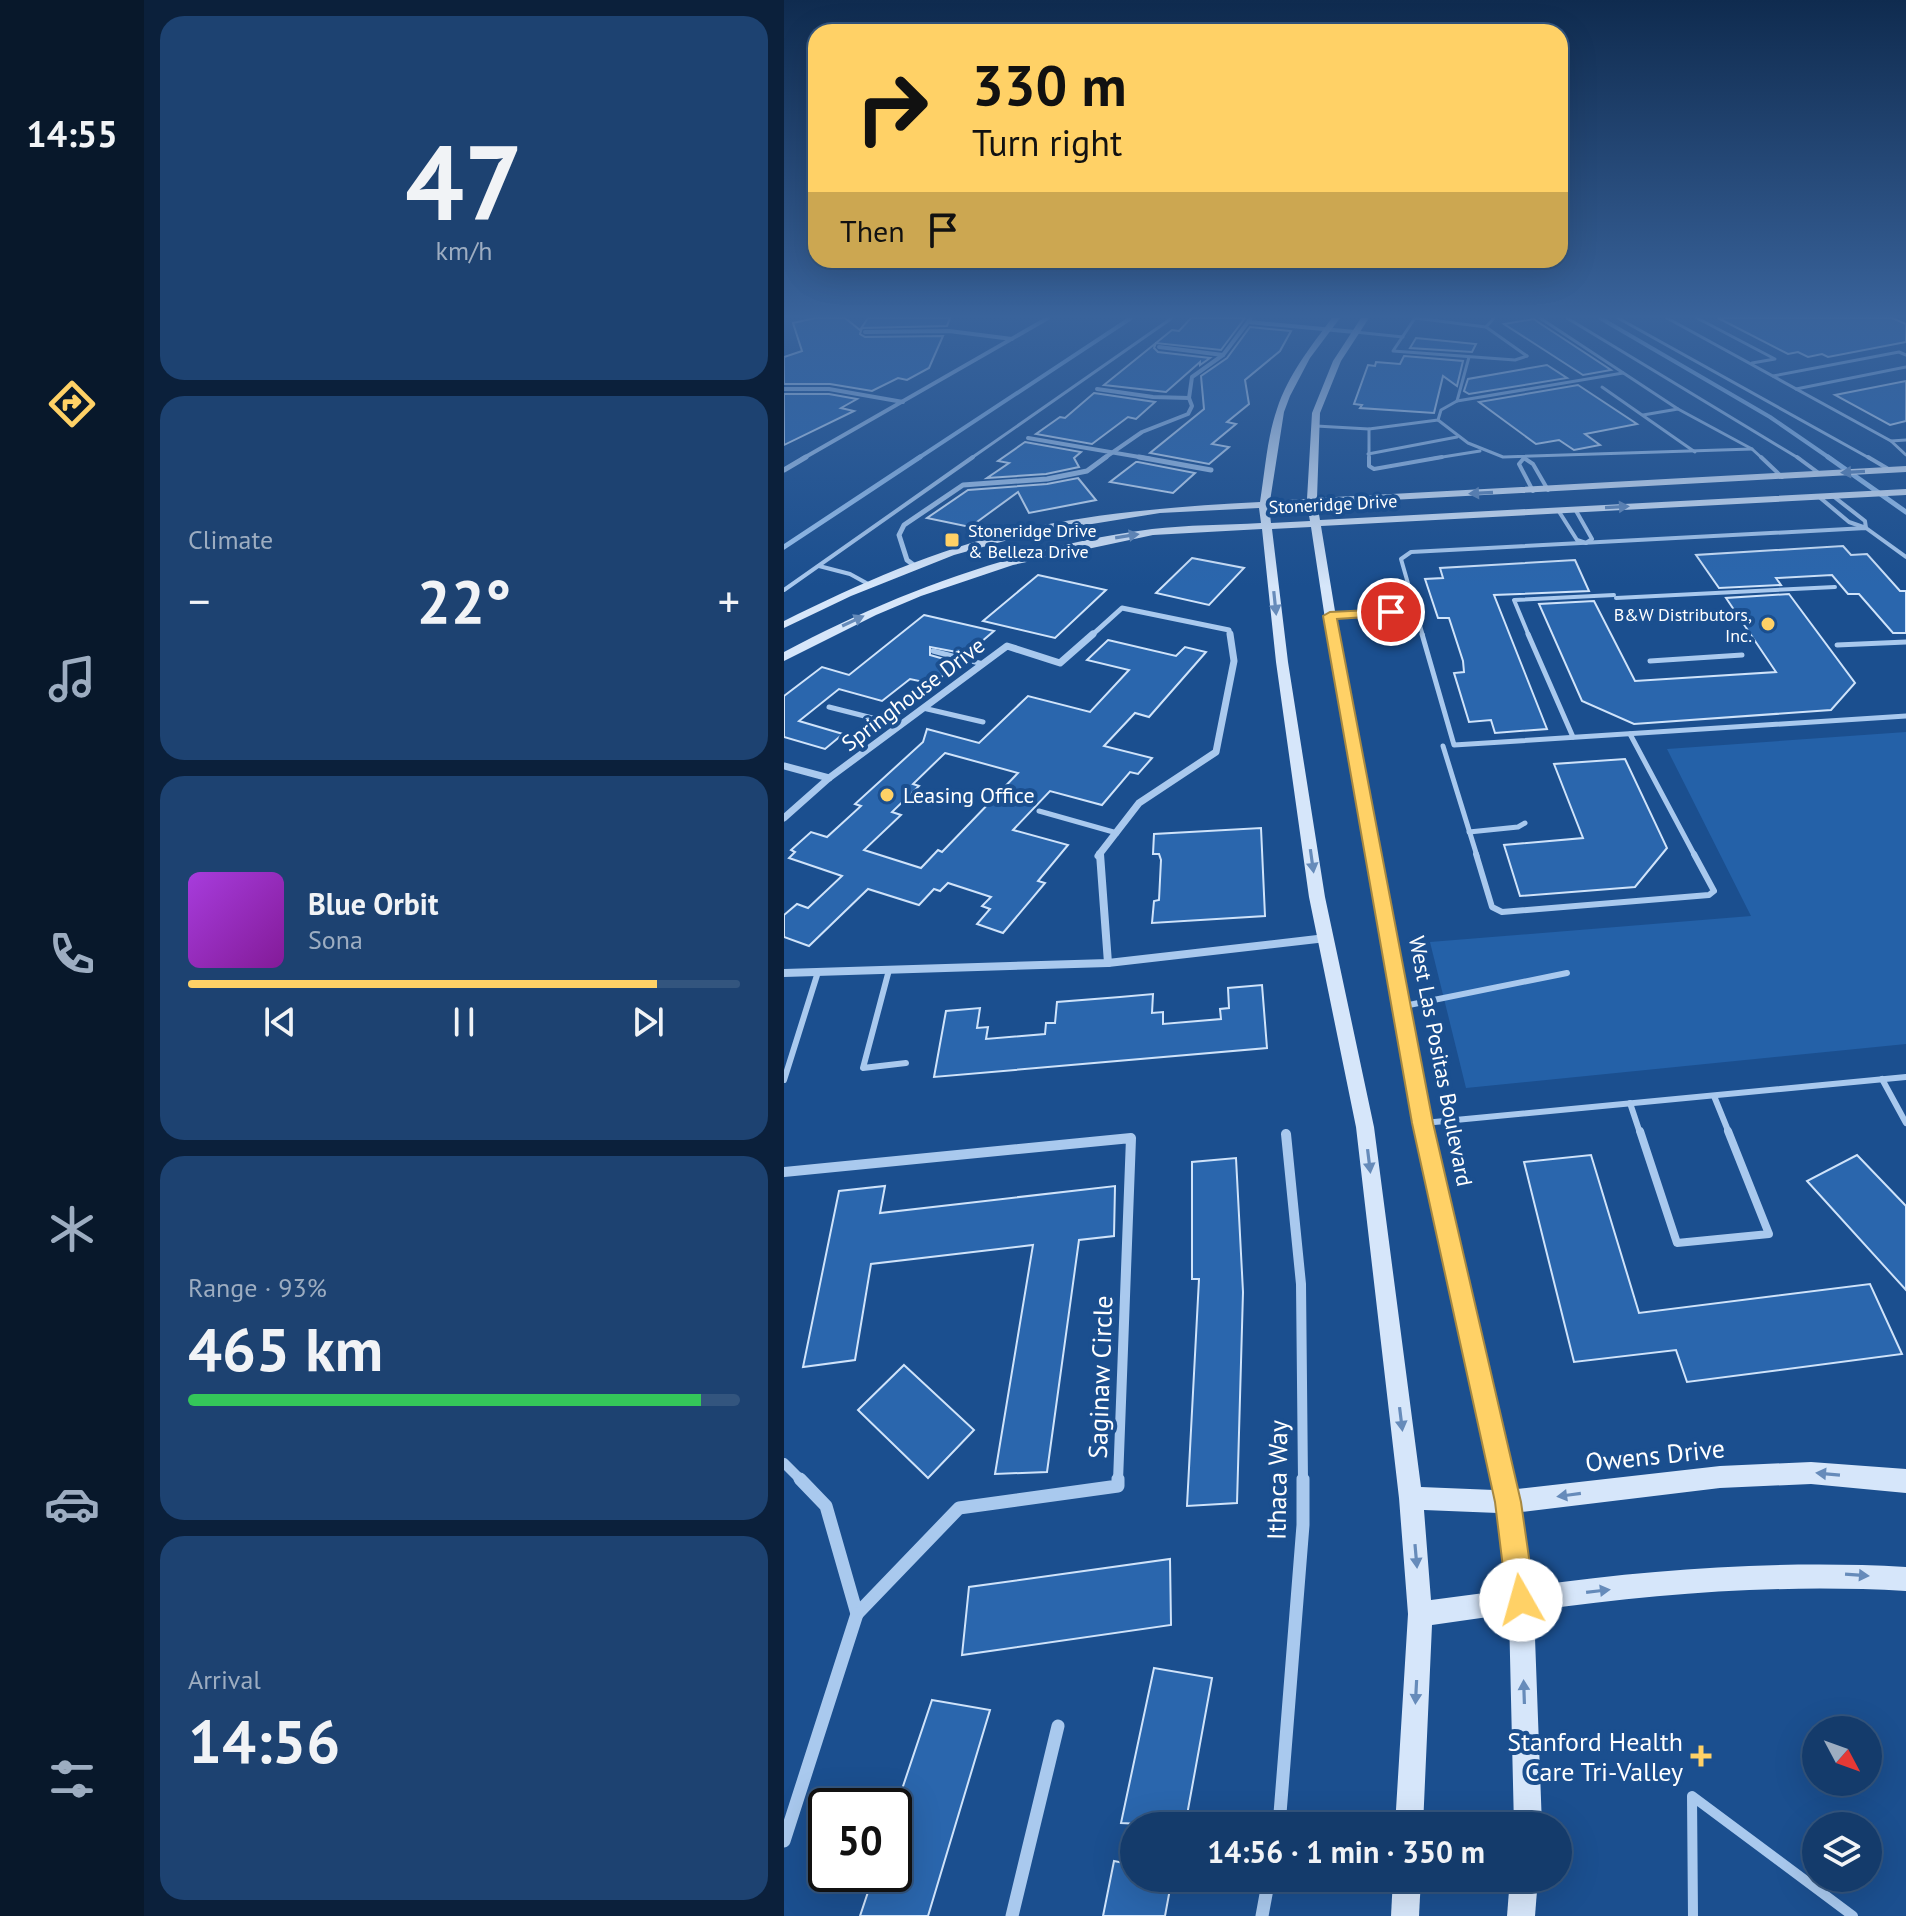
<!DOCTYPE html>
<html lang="en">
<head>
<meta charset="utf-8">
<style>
	:root { --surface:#143b6b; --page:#1d4271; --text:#f1f3f6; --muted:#9dadc1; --line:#33557e; --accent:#ffd166 }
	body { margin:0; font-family:"PT Sans",sans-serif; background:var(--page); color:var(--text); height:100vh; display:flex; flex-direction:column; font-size:30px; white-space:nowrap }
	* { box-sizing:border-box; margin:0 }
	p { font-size:26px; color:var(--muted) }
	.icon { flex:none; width:44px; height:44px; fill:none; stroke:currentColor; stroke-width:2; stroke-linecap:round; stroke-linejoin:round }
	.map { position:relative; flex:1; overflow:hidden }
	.side { display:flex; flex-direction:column; gap:16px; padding:16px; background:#0b203b; width:640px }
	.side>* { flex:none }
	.guide { position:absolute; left:24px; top:24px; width:760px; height:244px; border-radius:24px; box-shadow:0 8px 32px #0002,0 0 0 2px var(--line); background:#ffd166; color:#111; overflow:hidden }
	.needle { width:52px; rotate:131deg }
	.buttons { position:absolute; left:1018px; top:1716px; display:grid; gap:16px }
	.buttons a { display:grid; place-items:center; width:80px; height:80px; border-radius:50%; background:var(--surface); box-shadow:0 8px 32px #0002,0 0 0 2px var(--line); font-size:40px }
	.speed { position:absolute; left:24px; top:1788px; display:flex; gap:16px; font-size:40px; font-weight:700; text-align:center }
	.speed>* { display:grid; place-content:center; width:104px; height:104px; border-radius:50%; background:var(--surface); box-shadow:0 8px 32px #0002,0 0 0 2px var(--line); line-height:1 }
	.speed .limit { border:4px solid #111; border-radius:12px; background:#fff; color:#111 }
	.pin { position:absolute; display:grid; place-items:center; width:68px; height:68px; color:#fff; margin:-34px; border:4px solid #fff; border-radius:50%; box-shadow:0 2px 8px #0007 }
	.me { position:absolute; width:88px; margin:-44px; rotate:353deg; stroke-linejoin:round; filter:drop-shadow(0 0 6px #0008) }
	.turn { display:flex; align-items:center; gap:28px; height:168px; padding:0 32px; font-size:36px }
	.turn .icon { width:104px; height:104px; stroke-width:2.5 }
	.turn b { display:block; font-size:56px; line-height:68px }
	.then { display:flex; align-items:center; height:76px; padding:0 32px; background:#0003; gap:16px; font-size:30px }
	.big { font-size:60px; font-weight:700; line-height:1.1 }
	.side .card { flex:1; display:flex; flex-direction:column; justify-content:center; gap:12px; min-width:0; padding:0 28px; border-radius:24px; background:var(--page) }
	.side .dial { align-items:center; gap:0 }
	.dial b { font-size:104px; line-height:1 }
	.song { display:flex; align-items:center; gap:24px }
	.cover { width:96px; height:96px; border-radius:12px; background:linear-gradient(135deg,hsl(280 70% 55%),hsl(290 70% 35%)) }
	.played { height:8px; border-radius:4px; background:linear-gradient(90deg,var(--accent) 85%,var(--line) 85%) }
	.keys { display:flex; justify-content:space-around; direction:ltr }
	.heat { display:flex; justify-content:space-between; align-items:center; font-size:44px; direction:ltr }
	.charge { height:12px; border-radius:6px; background:linear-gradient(90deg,#34c759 93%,var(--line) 0) }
	.trip { position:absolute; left:336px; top:1812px; width:452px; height:80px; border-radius:40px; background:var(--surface); box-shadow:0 8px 32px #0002,0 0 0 2px var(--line); font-weight:700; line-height:80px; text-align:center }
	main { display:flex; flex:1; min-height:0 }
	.dock { display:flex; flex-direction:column; width:144px; justify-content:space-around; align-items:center; background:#08182b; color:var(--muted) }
	.dock .icon { width:56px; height:56px }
	.dock .selected { color:var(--accent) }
	.dock b { font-size:36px; color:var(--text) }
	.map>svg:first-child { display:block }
	.green { fill:#2461a8 }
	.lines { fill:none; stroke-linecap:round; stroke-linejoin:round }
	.stream-far1 { stroke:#9cc4f0; stroke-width:4 }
	.stream { stroke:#9cc4f0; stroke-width:5 }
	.building { fill:#2a66ad; stroke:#cfe3fa; stroke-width:2; fill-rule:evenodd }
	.lane-far5 { stroke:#a9c9ee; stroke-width:3 }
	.lane-far4 { stroke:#a9c9ee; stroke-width:4 }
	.lane-far3 { stroke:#a9c9ee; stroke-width:5 }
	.lane-far2 { stroke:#a9c9ee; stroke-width:6 }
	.lane-far1 { stroke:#a9c9ee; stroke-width:8 }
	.lane { stroke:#a9c9ee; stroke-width:10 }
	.street-far5 { stroke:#a9c9ee; stroke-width:4 }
	.street-far4 { stroke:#a9c9ee; stroke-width:5 }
	.street-far3 { stroke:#a9c9ee; stroke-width:7 }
	.street-far2 { stroke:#a9c9ee; stroke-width:8 }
	.street-far1 { stroke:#a9c9ee; stroke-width:10 }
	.street { stroke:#a9c9ee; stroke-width:13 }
	.secondary { fill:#d6e6fa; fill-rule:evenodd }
	.oneway { fill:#668bba }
	.route { fill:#ffd166; stroke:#a68842; stroke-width:2 }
	.poi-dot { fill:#ffd166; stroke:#1b4f8f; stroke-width:3 }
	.labels { text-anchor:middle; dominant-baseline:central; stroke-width:8; stroke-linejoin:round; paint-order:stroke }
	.far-street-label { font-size:18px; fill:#fff; stroke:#1b4f8f }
	.far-poi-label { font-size:18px; fill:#fff; stroke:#1b4f8f; text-anchor:start }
	.street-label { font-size:22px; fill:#fff; stroke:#1b4f8f }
	.poi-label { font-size:22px; fill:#fff; stroke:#1b4f8f; text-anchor:start }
	.near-street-label { font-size:26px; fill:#fff; stroke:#1b4f8f }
	.near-poi-label { font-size:26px; fill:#fff; stroke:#1b4f8f; text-anchor:end }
</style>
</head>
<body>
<main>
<nav class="dock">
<b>14:55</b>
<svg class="icon selected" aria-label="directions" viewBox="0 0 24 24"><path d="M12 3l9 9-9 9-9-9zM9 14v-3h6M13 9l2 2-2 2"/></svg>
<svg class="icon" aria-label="music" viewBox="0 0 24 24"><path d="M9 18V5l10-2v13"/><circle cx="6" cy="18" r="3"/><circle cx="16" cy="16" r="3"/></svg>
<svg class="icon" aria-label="phone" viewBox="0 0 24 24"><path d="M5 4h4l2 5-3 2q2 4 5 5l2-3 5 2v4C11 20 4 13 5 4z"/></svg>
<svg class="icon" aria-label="climate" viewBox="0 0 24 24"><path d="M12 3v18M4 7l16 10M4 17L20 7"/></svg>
<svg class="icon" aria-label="car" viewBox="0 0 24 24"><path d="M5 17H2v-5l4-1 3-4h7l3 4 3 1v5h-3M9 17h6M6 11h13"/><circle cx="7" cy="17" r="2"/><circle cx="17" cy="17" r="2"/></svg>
<svg class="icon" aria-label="filters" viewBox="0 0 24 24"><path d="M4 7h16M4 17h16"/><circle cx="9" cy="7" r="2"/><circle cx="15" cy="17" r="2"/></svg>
</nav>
<section class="side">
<div class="card dial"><b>47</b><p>km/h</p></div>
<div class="card"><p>Climate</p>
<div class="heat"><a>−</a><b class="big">22°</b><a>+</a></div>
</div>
<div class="card">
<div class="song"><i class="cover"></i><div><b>Blue Orbit</b><p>Sona</p></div></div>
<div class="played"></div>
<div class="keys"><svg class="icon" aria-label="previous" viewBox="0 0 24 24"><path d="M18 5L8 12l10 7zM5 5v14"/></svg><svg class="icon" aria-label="pause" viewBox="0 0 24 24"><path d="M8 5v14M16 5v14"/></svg><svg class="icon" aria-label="next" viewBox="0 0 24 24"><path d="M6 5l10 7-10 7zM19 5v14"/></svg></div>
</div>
<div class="card"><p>Range · 93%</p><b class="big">465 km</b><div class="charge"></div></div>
<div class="card"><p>Arrival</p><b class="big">14:56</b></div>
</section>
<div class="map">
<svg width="1122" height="1916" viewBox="0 0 1122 1916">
	<rect width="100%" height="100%" fill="#1b4f8f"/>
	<path class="green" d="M1122,732V1044L682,1088L646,942L967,916L883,749Z"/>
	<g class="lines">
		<g class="stream-far1">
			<path d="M816,318L986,417L1047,459"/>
			<path d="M133,459L347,318"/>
		</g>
		<g class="stream">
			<path d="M1044,457L1122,512"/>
			<path d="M0,547L136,457"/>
		</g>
	</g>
	<g class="building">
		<path d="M31,318H61L76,330L84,318H166L163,326L78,328L76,334L81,337L159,336L145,368L123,380L114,378L88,391L46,384H0V357L18,351L9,323Z"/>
		<path d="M407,318H461L437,350L372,343L370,348L374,352L426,358L416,365V362L382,392L320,385L388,330L395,331Z"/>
		<path d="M934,318H1108L1122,324V342L1044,357L1038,354L1024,357L1014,352L1004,354Z"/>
		<path d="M750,319L754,322L827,370L799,375L720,324Z"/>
		<path d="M466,327L507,331L496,351L461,380L465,404L443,422L452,424L428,444L445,447L425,464L366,453L420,409L417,376L443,358Z"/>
		<path d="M632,338L692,344L688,352L626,348Z"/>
		<path d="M620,356L679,361L673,386L659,376L650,413L576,408L578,405L570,404L584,365L591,366L592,362L616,364Z"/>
		<path d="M763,365L783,378L685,394L680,391L684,379Z"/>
		<path d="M1122,381V421L1106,425L1051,395Z"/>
		<path d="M794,385L853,424L801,434L816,445L790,450L775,440L752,444L695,402Z"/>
		<path d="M310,393L371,402L352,419L344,417L308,444L252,434L276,417L281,418Z"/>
		<path d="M0,394H45L73,399L57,408L70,411L0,445Z"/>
		<path d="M241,442L297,452L290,458L295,467L262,474L203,478L225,463L214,461Z"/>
		<path d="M352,462H354L411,473L389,493L326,482Z"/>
		<path d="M294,478L312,500L245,513L234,492L186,527L143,518L184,490L263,484Z"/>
		<path d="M1059,546L1067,555L1083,554L1116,591H1122V633H1109L1075,594H1064L1048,575L992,578L997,585L935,588L912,555Z"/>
		<path d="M408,558L460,568L425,605L372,593Z"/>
		<path d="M791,560L805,591L710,595L763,729L711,733L707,720L685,722L670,673L680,672L679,661L665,618H654L641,579L659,578L656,568Z"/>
		<path d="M254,575L322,590L271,638L199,621Z"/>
		<path d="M1005,594L1071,683L1047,710L850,724L798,701L755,604L810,601L851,681L992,672L942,598Z"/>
		<path d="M140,615L210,631L183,654L146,647V655L174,663L149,684L126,679L98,701L55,689L15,721L59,734L41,749L0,737V696L38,667L65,675Z"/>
		<path d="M324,640L392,656L401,647L422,652L365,717L351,713L320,746L368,758L354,774L346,772L318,805L266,791L229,830L284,845L254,881L261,883L219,933L193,924L206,909L198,906L207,897L164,883L156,891L150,889L135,905L84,889L25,946L0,937V915L13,904L24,908L58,876L5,858L11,852L7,850L27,832L43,837L77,806L71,804L139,742L143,729L195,743L244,696L306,712L345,670L303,660ZM161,753L234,773L158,852L154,850L137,868L80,850L117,815L108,812L135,786L129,784Z"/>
		<path d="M841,759L883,848L851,887L736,896L720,845L799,838L770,764Z"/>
		<path d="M477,828L481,916L368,923L370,901L375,900L377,860L375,854H369L370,834Z"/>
		<path d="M478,985L483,1048L150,1077L162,1011L196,1008L193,1028L204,1027L202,1039L261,1034L262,1023H271L273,1002L336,997L369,994L368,1013L379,1012V1024L437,1019L436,1009L445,1008L444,988Z"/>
		<path d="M807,1155L855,1313L1086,1284L1118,1354L903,1382L892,1350L790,1362L740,1162Z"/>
		<path d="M1073,1155L1122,1206V1290L1023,1181Z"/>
		<path d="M452,1158L459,1292L453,1503L403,1506L415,1279H408V1162Z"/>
		<path d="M101,1186L96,1213L331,1186L330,1236L295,1240L263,1472L211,1474L249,1245L87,1264L71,1360L19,1367L55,1191Z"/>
		<path d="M120,1365L190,1430L144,1478L74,1410Z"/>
		<path d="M386,1559L387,1625L178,1655L185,1587Z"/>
		<path d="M370,1668L428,1678L401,1826L337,1823Z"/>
		<path d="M148,1700L206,1710L144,1916H76L90,1874H110V1813Z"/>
		<path d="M330,1861L350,1865V1878H388L381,1916H319Z"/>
	</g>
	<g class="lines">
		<g class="lane-far5">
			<path d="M710,318L702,327L743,356"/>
			<path d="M756,318L894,409L968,449L979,459"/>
			<path d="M783,318L1016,459"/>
			<path d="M834,318L1087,459"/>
			<path d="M883,318L1107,441L1122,455"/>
			<path d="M913,318L991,359L968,363"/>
			<path d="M702,327L631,318L609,351L731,360L743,356"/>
			<path d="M571,332L619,337"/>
			<path d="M989,376L1115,352L1122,355"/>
			<path d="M818,387L911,452"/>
			<path d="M1012,389L1122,367"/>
			<path d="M673,401L839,373"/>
			<path d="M859,415L894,409"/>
			<path d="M654,420L684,443L719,457L968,449"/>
			<path d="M532,426L585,429L654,420L657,410L673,401L685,357"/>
			<path d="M585,429V459"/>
			<path d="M1107,441L1122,440"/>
			<path d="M584,454L673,437"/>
			<path d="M186,459L388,318"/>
			<path d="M646,459L696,451"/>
			<path d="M739,459H742"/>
		</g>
		<g class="lane-far4">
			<path d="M585,457V466L590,469L658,457"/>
			<path d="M977,457L998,477"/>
			<path d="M1013,457L1036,474"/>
			<path d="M1084,457L1106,470"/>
			<path d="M749,491L735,464L740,458L749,464L764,490"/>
			<path d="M1034,496L1065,522L1082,528L1081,521L1049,496"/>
			<path d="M774,510L793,540L802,543L808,539L791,509"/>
			<path d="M35,566L66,574L86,585"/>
			<path d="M0,590L189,457"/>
			<path d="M832,598L1051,587"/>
			<path d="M546,616L630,611"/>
			<path d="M639,636L617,559L627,552L1082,528L1122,557"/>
			<path d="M745,636L730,600L830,595"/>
		</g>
		<g class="lane-far3">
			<path d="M638,634L670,745L1122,716"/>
			<path d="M744,634L789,737"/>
			<path d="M1053,645L1122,642"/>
			<path d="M149,651L199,664"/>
			<path d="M866,661L958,655"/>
			<path d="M45,707L116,725"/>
			<path d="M139,708L199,722"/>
			<path d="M846,734L911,856"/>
			<path d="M659,746L693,856"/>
			<path d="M255,811L333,833"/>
			<path d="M685,832L734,827L741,823"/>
		</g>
		<g class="lane-far2">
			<path d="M692,854L708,907L718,912L925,895L930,891L910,854"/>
			<path d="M105,970L79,1068L122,1063"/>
			<path d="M620,1006L783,973"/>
			<path d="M1098,1079L1122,1123"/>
			<path d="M0,1080L34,972"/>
			<path d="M930,1096L945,1133"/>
			<path d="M846,1103L856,1133"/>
			<path d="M640,1123L1122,1077"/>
		</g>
		<path class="lane-far1" d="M856,1131L893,1243L985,1234L944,1131"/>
		<path class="lane" d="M909,1916L908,1796L1069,1916"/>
		<g class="street-far5">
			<path d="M464,322L571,332"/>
			<path d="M81,332L165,331L228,339"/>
			<path d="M375,347L439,355"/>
			<path d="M0,389H45L119,402"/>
			<path d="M313,389L369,397L405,398"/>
			<path d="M244,438L367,459"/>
			<path d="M18,459L264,318"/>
			<path d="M319,459L358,432L404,414L408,406L405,398L408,377L439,355L467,318"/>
		</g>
		<g class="street-far4">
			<path d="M355,457L427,470"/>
			<path d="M0,470L22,457"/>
			<path d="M131,566L123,560L115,535L120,525L179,485L263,479L303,471L322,457"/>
			<path d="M307,636L338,608L445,630L446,636"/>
		</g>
		<g class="street-far3">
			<path d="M0,766L45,778"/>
			<path d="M0,818L45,778L223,646L276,663L309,634"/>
			<path d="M314,856L355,803L432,752L450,661L446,634"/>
		</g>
		<g class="street-far2">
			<path d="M316,854L324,963"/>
			<path d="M0,973L324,963L542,938"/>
		</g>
		<g class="street-far1">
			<path d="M502,1134L517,1284L519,1481"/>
			<path d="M0,1172L347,1138L334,1481"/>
			<path d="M0,1463L18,1481"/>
		</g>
		<g class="street">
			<path d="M16,1479L42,1506L73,1614L175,1508L334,1486V1479"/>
			<path d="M495,1826L519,1525V1479"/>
			<path d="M0,1841L73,1614"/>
			<path d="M228,1916L274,1726"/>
			<path d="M478,1916L485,1878"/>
		</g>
		<g class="secondary">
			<path d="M548,318H556L526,358L506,396L500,412L486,501L523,499L528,413L549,361L577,318H585L557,361L536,413L533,498L1122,466V472L533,504L536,520L1122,489V495L537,526L562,678L648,1123L733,1489L936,1466L1027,1462L1122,1469V1493L1027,1484L936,1488L737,1512L747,1586C872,1569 996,1560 1122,1567V1591C997,1584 874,1593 750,1611L758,1826H730L725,1614L648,1625L639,1826H611L624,1614L615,1498L572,1127L525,897L492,662L478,529L369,535L229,565L137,596L92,615L0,661V652C114,591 239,546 368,529C403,525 441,525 477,523L475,508L376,513L246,534L170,555L67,596L0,628V621C78,582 160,546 245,528C321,512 398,506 476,502C481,471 483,438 493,409C504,375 527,346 548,318ZM523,505L526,521L487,523L485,507ZM527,527L550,678L630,1123L710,1490L637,1487L590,1127L541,897L504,662L488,529ZM640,1510L714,1513L723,1590L647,1600Z"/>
			<path d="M609,1878H637L635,1916H607Z"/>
			<path d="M726,1878H754L751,1916H723Z"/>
		</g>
	</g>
	<defs><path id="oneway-solid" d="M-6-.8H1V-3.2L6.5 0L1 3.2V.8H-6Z" transform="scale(2)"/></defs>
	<g class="oneway">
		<use href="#oneway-solid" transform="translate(1069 472) rotate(177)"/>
		<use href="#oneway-solid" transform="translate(697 493) rotate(177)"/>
		<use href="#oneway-solid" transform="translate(833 507) rotate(-3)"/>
		<use href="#oneway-solid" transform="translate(343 536) rotate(-9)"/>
		<use href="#oneway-solid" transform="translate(491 603) rotate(84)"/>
		<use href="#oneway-solid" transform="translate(69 621) rotate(-25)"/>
		<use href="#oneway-solid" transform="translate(528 861) rotate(82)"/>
		<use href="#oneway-solid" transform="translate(585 1161) rotate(83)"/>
		<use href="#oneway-solid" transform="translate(617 1419) rotate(83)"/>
		<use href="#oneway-solid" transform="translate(1044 1474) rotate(-175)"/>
		<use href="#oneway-solid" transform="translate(785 1495) rotate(172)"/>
		<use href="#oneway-solid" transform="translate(632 1556) rotate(85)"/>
		<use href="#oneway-solid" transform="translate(1073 1575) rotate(4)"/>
		<use href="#oneway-solid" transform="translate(814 1591) rotate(-7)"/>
		<use href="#oneway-solid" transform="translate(632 1692) rotate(93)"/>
		<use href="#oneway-solid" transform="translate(740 1692) rotate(-92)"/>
	</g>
	<linearGradient id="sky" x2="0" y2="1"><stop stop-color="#0f2b4f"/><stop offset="0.54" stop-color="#39639b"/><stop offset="1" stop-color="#39639b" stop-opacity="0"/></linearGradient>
	<rect width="1122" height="586" fill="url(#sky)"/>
	<path class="route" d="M607,609L613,612L612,615L553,619L649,1123L737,1502L751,1600L747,1610L737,1614L727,1610L723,1600L711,1502L628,1123L539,616L546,612Z"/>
	<g class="poi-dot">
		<rect x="160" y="532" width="16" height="16" rx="4"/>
		<circle cx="984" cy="624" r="8"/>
		<circle cx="103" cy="795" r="8"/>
		<path d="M913 1744h8v8h8v8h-8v8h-8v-8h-8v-8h8z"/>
	</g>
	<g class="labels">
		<g class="far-street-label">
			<text transform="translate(549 504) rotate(-3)">Stoneridge Drive</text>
		</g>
		<g class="far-poi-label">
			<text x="184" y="530">Stoneridge Drive<tspan x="184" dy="21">&amp; Belleza Drive</tspan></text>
			<text x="968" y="614" text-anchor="end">B&amp;W Distributors,<tspan x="968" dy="21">Inc.</tspan></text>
		</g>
		<g class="street-label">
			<text transform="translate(129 694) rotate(-37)">Springhouse Drive</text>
			<text transform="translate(657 1061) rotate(79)">West Las Positas Boulevard</text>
		</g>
		<g class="poi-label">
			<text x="119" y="795">Leasing Office</text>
		</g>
		<g class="near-street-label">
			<text transform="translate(316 1377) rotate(-88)">Saginaw Circle</text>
			<text transform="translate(871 1455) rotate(-6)">Owens Drive</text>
			<text transform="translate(493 1480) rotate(-89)">Ithaca Way</text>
		</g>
		<g class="near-poi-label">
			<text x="899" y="1741">Stanford Health<tspan x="899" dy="30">Care Tri-Valley</tspan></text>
		</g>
	</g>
</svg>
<div class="buttons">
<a><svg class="needle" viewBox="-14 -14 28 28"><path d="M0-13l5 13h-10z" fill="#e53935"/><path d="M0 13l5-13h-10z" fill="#9dadc1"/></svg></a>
<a><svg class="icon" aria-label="layers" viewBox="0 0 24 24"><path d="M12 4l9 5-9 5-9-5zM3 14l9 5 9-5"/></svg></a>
</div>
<div class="speed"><div class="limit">50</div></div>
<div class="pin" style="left:607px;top:612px;background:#d93025"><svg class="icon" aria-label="arrive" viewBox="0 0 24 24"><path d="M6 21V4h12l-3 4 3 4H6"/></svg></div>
<svg class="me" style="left:737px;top:1600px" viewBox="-20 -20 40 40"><circle r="19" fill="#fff"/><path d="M0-13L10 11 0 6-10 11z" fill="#ffd166"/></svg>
<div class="trip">14:56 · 1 min · 350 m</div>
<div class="guide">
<div class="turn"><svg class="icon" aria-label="right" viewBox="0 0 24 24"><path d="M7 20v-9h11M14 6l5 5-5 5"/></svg><div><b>330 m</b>Turn right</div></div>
<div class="then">Then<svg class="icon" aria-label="arrive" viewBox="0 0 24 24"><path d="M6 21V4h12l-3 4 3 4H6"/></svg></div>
</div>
</div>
</main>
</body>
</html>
